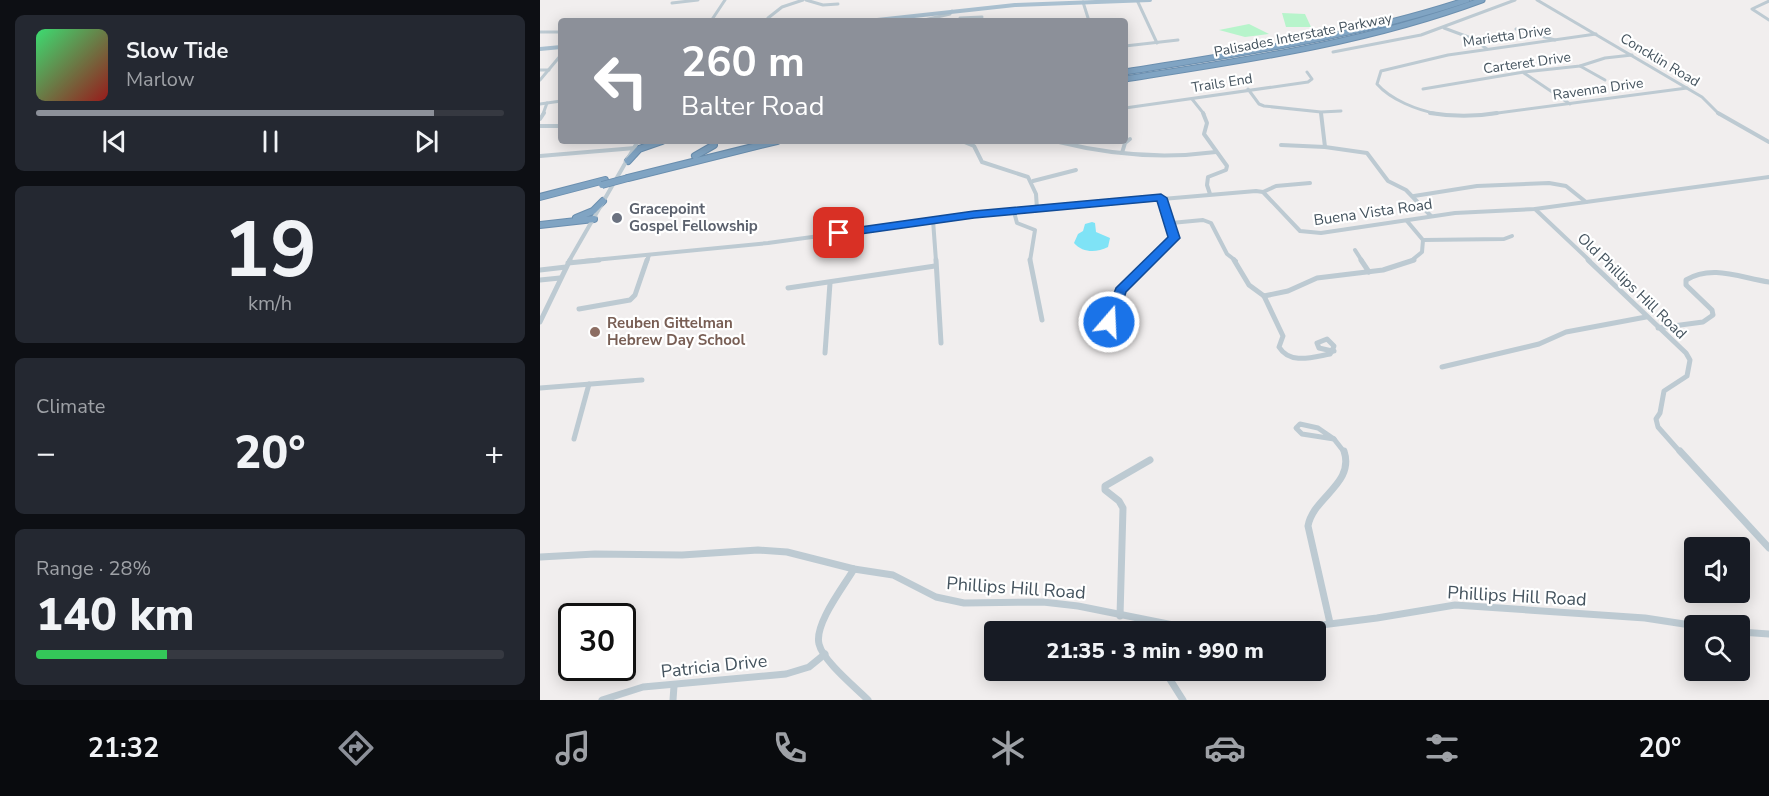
<!DOCTYPE html>
<html lang="en">
<head>
<meta charset="utf-8">
<style>
	:root { --surface:#171b24; --page:#242831; --text:#f1f3f6; --muted:#9ea1a6; --line:#363941; --accent:#8c9099 }
	body { margin:0; font-family:"Nunito Sans",sans-serif; background:var(--page); color:var(--text); height:100vh; display:flex; flex-direction:column; font-size:22px; white-space:nowrap }
	* { box-sizing:border-box; margin:0 }
	p { font-size:20px; color:var(--muted) }
	.icon { flex:none; width:33px; height:33px; fill:none; stroke:currentColor; stroke-width:2; stroke-linecap:round; stroke-linejoin:round }
	.map { position:relative; flex:1; overflow:hidden }
	.panel { display:flex; flex-direction:column; gap:15px; padding:15px; background:#0d0f14; width:540px }
	.panel>* { flex:none }
	.top-card { position:absolute; left:18px; top:18px; width:570px; height:126px; border-radius:6px; box-shadow:0 3px 15px #0003; background:#8c9099; color:#fff; overflow:hidden }
	.tools { position:absolute; left:1144px; top:537px; display:grid; gap:12px }
	.tools a { display:grid; place-items:center; width:66px; height:66px; border-radius:6px; background:var(--surface); box-shadow:0 3px 15px #0003; font-size:30px }
	.speed { position:absolute; left:18px; top:603px; display:flex; gap:12px; font-size:30px; font-weight:700; text-align:center }
	.speed>* { display:grid; place-content:center; width:78px; height:78px; border-radius:50%; background:var(--surface); box-shadow:0 3px 15px #0003; line-height:1 }
	.speed .limit { border:3px solid #111; border-radius:9px; background:#fff; color:#111 }
	.pin { position:absolute; display:grid; place-items:center; width:51px; height:51px; color:#fff; margin:-26px; border-radius:12px; box-shadow:0 3px 9px #0006 }
	.me { position:absolute; width:66px; margin:-33px; rotate:19deg; stroke-linejoin:round; filter:drop-shadow(0 0 4px #0008) }
	.turn { display:flex; align-items:center; gap:21px; height:126px; padding:0 24px; font-size:27px }
	.turn .icon { width:78px; height:78px; stroke-width:2.5 }
	.turn b { display:block; font-size:42px; line-height:51px }
	.big { font-size:45px; font-weight:800; line-height:1.1 }
	.panel .tile { flex:1; display:flex; flex-direction:column; justify-content:center; gap:9px; min-width:0; padding:0 21px; border-radius:9px; background:var(--page) }
	.panel .dial { align-items:center; gap:0 }
	.dial b { font-size:78px; line-height:1 }
	.song { display:flex; align-items:center; gap:18px }
	.cover { width:72px; height:72px; border-radius:9px; background:linear-gradient(135deg,hsl(140 70% 55%),hsl(0 70% 35%)) }
	.played { height:6px; border-radius:3px; background:linear-gradient(90deg,var(--accent) 85%,var(--line) 85%) }
	.keys { display:flex; justify-content:space-around; direction:ltr }
	.heat { display:flex; justify-content:space-between; align-items:center; font-size:33px; direction:ltr }
	.charge { height:9px; border-radius:4px; background:linear-gradient(90deg,#34c759 28%,var(--line) 0) }
	.trip { position:absolute; left:444px; top:621px; width:342px; height:60px; border-radius:6px; background:var(--surface); box-shadow:0 3px 15px #0003; font-weight:800; line-height:60px; text-align:center }
	.dock { display:flex; height:96px; justify-content:space-around; align-items:center; background:#090b0e; color:var(--muted) }
	.dock .icon { width:42px; height:42px }
	.dock .current { color:var(--accent) }
	.dock b { font-size:27px; color:var(--text) }
	main { display:flex; flex:1; min-height:0 }
	.map>svg:first-child { display:block }
	.green { fill:#b7f4cb }
	.water { fill:#7fe3f6 }
	.lines { fill:none; stroke-linecap:round; stroke-linejoin:round }
	.highway-far1-casing { stroke:#6b8faf; stroke-width:7 }
	.highway-casing { stroke:#6b8faf; stroke-width:8 }
	.minor-far3 { stroke:#bdcad2; stroke-width:3 }
	.minor-far2 { stroke:#bdcad2; stroke-width:4 }
	.minor-far1 { stroke:#bdcad2; stroke-width:5 }
	.minor { stroke:#bdcad2; stroke-width:7 }
	.major { stroke:#aac0d0; stroke-width:4 }
	.highway-far1 { stroke:#80a4c3; stroke-width:5 }
	.highway { stroke:#80a4c3; stroke-width:6 }
	.highway-bridge-casing { stroke:#6b8faf; stroke-width:8; stroke-linecap:butt }
	.highway-bridge { stroke:#80a4c3; stroke-width:6 }
	.route { fill:#1a73e8; stroke:#114b97; stroke-width:1.5 }
	.worship-dot { fill:#6b7280; stroke:#fff; stroke-width:2 }
	.education-dot { fill:#8d6e63; stroke:#fff; stroke-width:2 }
	.labels { text-anchor:middle; dominant-baseline:central; stroke-width:4.5; stroke-linejoin:round; paint-order:stroke }
	.far-street-label { font-size:14px; fill:#44535e; stroke:#fff }
	.worship-label { font-size:15px; font-weight:bold; fill:#5b616d; stroke:#fff; text-anchor:start }
	.street-label { font-size:15px; fill:#44535e; stroke:#fff }
	.education-label { font-size:15px; font-weight:bold; fill:#785e54; stroke:#fff; text-anchor:start }
	.near-street-label { font-size:18px; fill:#44535e; stroke:#fff }
</style>
</head>
<body>
<main>
<section class="panel">
<div class="tile">
<div class="song"><i class="cover"></i><div><b>Slow Tide</b><p>Marlow</p></div></div>
<div class="played"></div>
<div class="keys"><svg class="icon" aria-label="previous" viewBox="0 0 24 24"><path d="M18 5L8 12l10 7zM5 5v14"/></svg><svg class="icon" aria-label="pause" viewBox="0 0 24 24"><path d="M8 5v14M16 5v14"/></svg><svg class="icon" aria-label="next" viewBox="0 0 24 24"><path d="M6 5l10 7-10 7zM19 5v14"/></svg></div>
</div>
<div class="tile dial"><b>19</b><p>km/h</p></div>
<div class="tile"><p>Climate</p>
<div class="heat"><a>−</a><b class="big">20°</b><a>+</a></div>
</div>
<div class="tile"><p>Range · 28%</p><b class="big">140 km</b><div class="charge"></div></div>
</section>
<div class="map">
<svg width="1229" height="700" viewBox="0 0 1229 700">
	<rect width="100%" height="100%" fill="#f1eeee"/>
	<g class="green">
		<path d="M742,13L765,14L771,27H746Z"/>
		<path d="M709,24L729,34L705,37L679,30Z"/>
	</g>
	<path class="water" d="M552,222L555,223L556,232L570,238L568,247C556,253 543,253 534,243L538,234L543,231L545,224Z"/>
	<g class="lines">
		<defs>
			<g id="highway-far1">
				<path d="M585,72C701,53 815,37 927,0"/>
				<path d="M585,79C706,60 826,43 942,0"/>
			</g>
			<g id="highway">
				<path d="M155,156L174,145L173,141"/>
				<path d="M88,161L99,149L122,141"/>
				<path d="M88,178L237,141"/>
				<path d="M0,197L65,180"/>
				<path d="M36,218L53,211L63,201"/>
				<path d="M0,225L54,219"/>
			</g>
		</defs>
		<use href="#highway-far1" class="highway-far1-casing"/>
		<use href="#highway" class="highway-casing"/>
		<g class="minor-far3">
			<path d="M266,0L283,5L298,4"/>
			<path d="M597,0L617,43"/>
			<path d="M997,0L1162,97L1179,114"/>
			<path d="M1229,1L1212,9L1229,20"/>
			<path d="M543,2L549,21"/>
			<path d="M132,3L158,0"/>
			<path d="M228,18L242,7L263,0"/>
			<path d="M171,21L185,0"/>
			<path d="M380,21L410,14L412,11"/>
			<path d="M419,21L420,18L442,17"/>
			<path d="M904,28L931,38L947,49"/>
			<path d="M976,29L1015,40"/>
			<path d="M0,32H21"/>
			<path d="M585,46L638,40"/>
			<path d="M793,52L881,35L975,0"/>
			<path d="M1040,66L1065,80"/>
			<path d="M0,70H9"/>
			<path d="M984,73L1030,104"/>
			<path d="M0,80L21,55"/>
			<path d="M708,89L719,104L724,106L781,112L801,111"/>
			<path d="M883,89L984,72L1040,66L1065,58L1092,55"/>
			<path d="M652,99L664,114"/>
			<path d="M0,104L21,101"/>
			<path d="M585,108L768,82L772,79L767,72"/>
			<path d="M3,114L7,103"/>
			<path d="M898,114C877,110 851,100 837,84L841,71L908,55L1056,34"/>
			<path d="M950,114L1147,88"/>
		</g>
		<g class="minor-far2">
			<path d="M663,113L667,123L664,134L687,166L686,170L668,177L667,185L670,194"/>
			<path d="M781,113L785,147"/>
			<path d="M890,113C914,117 934,117 957,113"/>
			<path d="M1178,113L1229,142"/>
			<path d="M0,119L4,113"/>
			<path d="M0,126H21"/>
			<path d="M422,141L434,146L442,162L488,177L496,194L497,209"/>
			<path d="M519,142C571,155 623,159 676,152"/>
			<path d="M741,145L785,147L827,153L848,181L866,190L891,216"/>
			<path d="M582,153L585,143L590,139"/>
			<path d="M0,156L95,148"/>
			<path d="M493,181L536,170"/>
			<path d="M723,192L736,186L770,183"/>
			<path d="M874,196L937,186L1009,183L1026,186L1046,202"/>
			<path d="M995,209L1050,261"/>
			<path d="M474,212L477,223L495,230L490,261"/>
			<path d="M393,220L396,261"/>
			<path d="M867,221L883,240L882,252L871,261"/>
			<path d="M631,223L663,220L671,223L687,254L696,261"/>
			<path d="M883,240L964,239L972,236"/>
			<path d="M815,250L822,261"/>
			<path d="M29,261L98,141"/>
			<path d="M44,261L228,243L434,215L716,191L723,192L760,231L781,233L915,213L995,209L1229,177"/>
			<path d="M107,261L109,255"/>
			<path d="M609,261L635,239L621,198"/>
		</g>
		<g class="minor-far1">
			<path d="M396,260L401,343"/>
			<path d="M490,260L502,320"/>
			<path d="M694,260L709,285L724,296"/>
			<path d="M821,260L829,272"/>
			<path d="M1048,260L1146,353L1150,360L1147,376L1124,391L1120,413L1116,419L1118,427L1141,453"/>
			<path d="M28,263L59,260"/>
			<path d="M0,270L26,267"/>
			<path d="M0,280L20,278"/>
			<path d="M248,288L395,266"/>
			<path d="M724,296L748,291L777,278L843,270L874,260"/>
			<path d="M724,296L743,336L739,347C750,365 773,357 790,354L792,351"/>
			<path d="M39,309L90,300L95,295L107,260"/>
			<path d="M0,322L30,260"/>
			<path d="M569,322L580,291L610,260"/>
			<path d="M1118,328L1163,322L1173,315L1172,310L1146,285V280C1172,264 1201,278 1229,282"/>
			<path d="M787,339L794,346L792,351L779,348L777,343Z"/>
			<path d="M792,351H794"/>
			<path d="M285,353L290,283"/>
			<path d="M902,367L999,344L1026,332L1106,317"/>
			<path d="M0,388L102,380"/>
			<path d="M760,424L778,428L794,439L762,434L756,428Z"/>
			<path d="M34,439L49,384"/>
			<path d="M794,439L805,453"/>
		</g>
		<g class="minor">
			<path d="M1140,451L1229,548"/>
			<path d="M0,557L55,554L142,555L218,550L247,552L314,569L353,575L396,597L424,603L503,602L538,606L668,632"/>
			<path d="M314,569C304,586 274,624 279,644C283,661 315,687 328,700"/>
			<path d="M580,616L583,508L579,501L565,490V486L610,460"/>
			<path d="M790,623L768,526C773,497 815,484 804,451"/>
			<path d="M726,632L837,618L915,605L1105,618L1157,626"/>
			<path d="M1200,632L1229,634"/>
			<path d="M624,670L643,700"/>
			<path d="M62,700L103,687L246,674L269,667L285,654"/>
			<path d="M133,700L134,686"/>
		</g>
		<g class="major">
			<path d="M328,21L475,5L610,0"/>
			<path d="M0,49L21,47"/>
		</g>
		<use href="#highway-far1" class="highway-far1"/>
		<use href="#highway" class="highway"/>
		<defs>
			<path id="highway-bridge" d="M62,185L88,178"/>
		</defs>
		<use href="#highway-bridge" class="highway-bridge-casing"/>
		<use href="#highway-bridge" class="highway-bridge"/>
	</g>
	<path class="route" d="M621,194L627,198L640,238L586,292L576,322L569,326L563,322L576,288L628,237L617,201L434,218L299,237L293,233L299,230L434,211Z"/>
	<circle class="worship-dot" cx="77" cy="218" r="6"/>
	<circle class="education-dot" cx="55" cy="332" r="6"/>
	<g class="labels">
		<g class="far-street-label">
			<text transform="translate(763 35) rotate(-11)">Palisades Interstate Parkway</text>
			<text transform="translate(967 36) rotate(-8)">Marietta Drive</text>
			<text transform="translate(1120 60) rotate(31)">Concklin Road</text>
			<text transform="translate(987 63) rotate(-8)">Carteret Drive</text>
			<text transform="translate(682 83) rotate(-9)">Trails End</text>
			<text transform="translate(1058 89) rotate(-8)">Ravenna Drive</text>
		</g>
		<g class="worship-label">
			<text x="89" y="209">Gracepoint<tspan x="89" dy="17">Gospel Fellowship</tspan></text>
		</g>
		<g class="street-label">
			<text transform="translate(833 212) rotate(-8)">Buena Vista Road</text>
			<text transform="translate(1092 286) rotate(44)">Old Phillips Hill Road</text>
		</g>
		<g class="education-label">
			<text x="67" y="323">Reuben Gittelman<tspan x="67" dy="17">Hebrew Day School</tspan></text>
		</g>
		<g class="near-street-label">
			<text transform="translate(476 588) rotate(4)">Phillips Hill Road</text>
			<text transform="translate(977 596) rotate(3)">Phillips Hill Road</text>
			<text transform="translate(174 666) rotate(-6)">Patricia Drive</text>
		</g>
	</g>
</svg>
<div class="tools">
<a><svg class="icon" aria-label="sound" viewBox="0 0 24 24"><path d="M4 9h4l5-4v14l-5-4H4zM17 9q2 3 0 6"/></svg></a>
<a><svg class="icon" aria-label="search" viewBox="0 0 24 24"><circle cx="10" cy="10" r="6"/><path d="M15 15l6 6"/></svg></a>
</div>
<div class="speed"><div class="limit">30</div></div>
<div class="pin" style="left:299px;top:233px;background:#d93025"><svg class="icon" aria-label="arrive" viewBox="0 0 24 24"><path d="M6 21V4h12l-3 4 3 4H6"/></svg></div>
<svg class="me" style="left:569px;top:322px" viewBox="-20 -20 40 40"><circle r="17" fill="#1a73e8" stroke="#fff" stroke-width="3"/><path d="M0-11L8 9 0 5-8 9z" fill="#fff"/></svg>
<div class="trip">21:35 · 3 min · 990 m</div>
<div class="top-card">
<div class="turn"><svg class="icon" aria-label="left" viewBox="0 0 24 24"><path d="M17 20v-9H6M10 6l-5 5 5 5"/></svg><div><b>260 m</b>Balter Road</div></div>
</div>
</div>
</main>
<nav class="dock">
<b>21:32</b>
<svg class="icon current" aria-label="directions" viewBox="0 0 24 24"><path d="M12 3l9 9-9 9-9-9zM9 14v-3h6M13 9l2 2-2 2"/></svg>
<svg class="icon" aria-label="music" viewBox="0 0 24 24"><path d="M9 18V5l10-2v13"/><circle cx="6" cy="18" r="3"/><circle cx="16" cy="16" r="3"/></svg>
<svg class="icon" aria-label="phone" viewBox="0 0 24 24"><path d="M5 4h4l2 5-3 2q2 4 5 5l2-3 5 2v4C11 20 4 13 5 4z"/></svg>
<svg class="icon" aria-label="climate" viewBox="0 0 24 24"><path d="M12 3v18M4 7l16 10M4 17L20 7"/></svg>
<svg class="icon" aria-label="car" viewBox="0 0 24 24"><path d="M5 17H2v-5l4-1 3-4h7l3 4 3 1v5h-3M9 17h6M6 11h13"/><circle cx="7" cy="17" r="2"/><circle cx="17" cy="17" r="2"/></svg>
<svg class="icon" aria-label="filters" viewBox="0 0 24 24"><path d="M4 7h16M4 17h16"/><circle cx="9" cy="7" r="2"/><circle cx="15" cy="17" r="2"/></svg>
<b>20°</b>
</nav>
</body>
</html>
